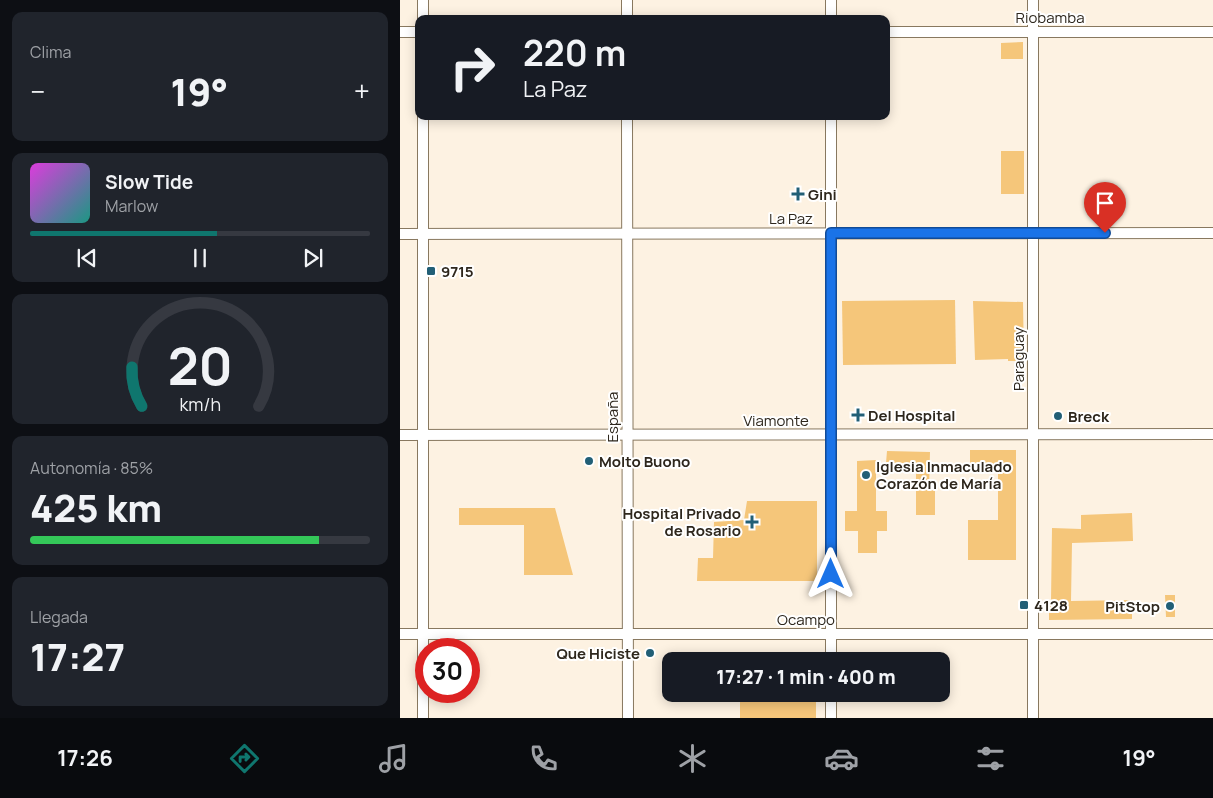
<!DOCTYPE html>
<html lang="es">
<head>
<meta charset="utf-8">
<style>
	:root { --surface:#171b24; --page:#20242c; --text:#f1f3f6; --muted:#9ea1a6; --line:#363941; --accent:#0f766e }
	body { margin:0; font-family:Manrope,sans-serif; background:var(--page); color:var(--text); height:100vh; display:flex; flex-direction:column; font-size:19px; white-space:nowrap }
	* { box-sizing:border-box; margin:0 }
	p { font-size:16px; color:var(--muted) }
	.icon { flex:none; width:28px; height:28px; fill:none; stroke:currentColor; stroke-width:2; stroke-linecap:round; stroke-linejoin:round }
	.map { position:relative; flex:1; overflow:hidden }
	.sheet { display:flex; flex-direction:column; gap:12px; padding:12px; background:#0d0f14; width:400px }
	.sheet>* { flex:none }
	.hud { position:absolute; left:15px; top:15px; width:475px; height:105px; border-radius:10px; box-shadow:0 2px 12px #0003; background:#171b24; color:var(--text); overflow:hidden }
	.speed { position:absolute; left:15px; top:638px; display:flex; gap:10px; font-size:25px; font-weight:700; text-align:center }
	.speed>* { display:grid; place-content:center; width:65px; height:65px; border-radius:50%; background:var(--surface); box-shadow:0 2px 12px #0003; line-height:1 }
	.speed .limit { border:8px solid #d22; background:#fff; color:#111 }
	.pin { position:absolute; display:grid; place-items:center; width:42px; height:42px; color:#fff; margin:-51px -21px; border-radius:50% 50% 50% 0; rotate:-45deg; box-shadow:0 0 5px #0007 }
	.pin .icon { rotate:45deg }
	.me { position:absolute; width:55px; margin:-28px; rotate:0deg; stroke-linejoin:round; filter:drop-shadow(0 0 4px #0008) }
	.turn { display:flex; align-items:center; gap:18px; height:105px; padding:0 25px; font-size:22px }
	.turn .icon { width:65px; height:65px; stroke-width:2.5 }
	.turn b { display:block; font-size:35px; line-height:42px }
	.big { font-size:38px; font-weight:800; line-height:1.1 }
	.sheet .tile { flex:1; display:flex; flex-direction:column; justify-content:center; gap:8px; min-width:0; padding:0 18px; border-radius:10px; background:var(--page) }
	.sheet .dial { align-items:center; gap:0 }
	.dial svg { height:130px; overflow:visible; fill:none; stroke:var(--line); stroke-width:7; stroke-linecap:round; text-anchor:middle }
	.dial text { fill:var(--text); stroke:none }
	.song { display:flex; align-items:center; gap:15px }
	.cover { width:60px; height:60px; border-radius:8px; background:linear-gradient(135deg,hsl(300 70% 55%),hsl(170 70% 35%)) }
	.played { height:5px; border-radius:2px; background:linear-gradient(90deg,var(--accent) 55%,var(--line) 55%) }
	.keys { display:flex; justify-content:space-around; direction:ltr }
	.heat { display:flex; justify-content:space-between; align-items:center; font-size:28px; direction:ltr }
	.charge { height:8px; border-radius:4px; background:linear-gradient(90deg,#34c759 85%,var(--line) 0) }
	.trip { position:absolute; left:262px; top:652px; width:288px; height:50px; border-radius:10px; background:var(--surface); box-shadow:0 2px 12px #0003; font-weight:800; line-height:50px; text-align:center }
	.dock { display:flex; height:80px; justify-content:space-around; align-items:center; background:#090b0e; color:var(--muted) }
	.dock .icon { width:35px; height:35px }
	.dock .current { color:var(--accent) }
	.dock b { font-size:22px; color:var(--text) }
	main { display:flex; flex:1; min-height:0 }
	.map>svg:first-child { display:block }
	.building { fill:#f5c67a }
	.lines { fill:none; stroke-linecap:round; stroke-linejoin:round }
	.minor-casing { stroke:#88785f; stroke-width:12 }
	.minor { stroke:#fff; stroke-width:10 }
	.route-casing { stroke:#114b97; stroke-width:12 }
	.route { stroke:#1a73e8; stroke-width:9 }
	.poi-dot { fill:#225f76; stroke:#fff; stroke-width:2 }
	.labels { text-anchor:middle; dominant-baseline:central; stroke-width:4; stroke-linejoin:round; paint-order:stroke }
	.street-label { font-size:15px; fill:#2e271d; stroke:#fff }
	.poi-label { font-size:15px; font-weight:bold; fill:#2e271d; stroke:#fff; text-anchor:start }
</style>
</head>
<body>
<main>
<section class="sheet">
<div class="tile"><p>Clima</p>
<div class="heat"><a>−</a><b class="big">19°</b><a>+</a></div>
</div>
<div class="tile">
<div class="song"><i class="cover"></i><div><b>Slow Tide</b><p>Marlow</p></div></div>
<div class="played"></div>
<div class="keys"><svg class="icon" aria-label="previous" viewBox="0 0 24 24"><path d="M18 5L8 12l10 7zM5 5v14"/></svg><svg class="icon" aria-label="pause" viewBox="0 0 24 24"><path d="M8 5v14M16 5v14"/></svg><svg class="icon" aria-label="next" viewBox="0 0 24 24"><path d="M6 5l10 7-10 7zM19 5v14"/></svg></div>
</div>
<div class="tile dial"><svg viewBox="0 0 100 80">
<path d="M14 69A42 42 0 1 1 86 69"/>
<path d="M14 69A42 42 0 0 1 8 45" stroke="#0f766e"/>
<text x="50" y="56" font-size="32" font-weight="700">20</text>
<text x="50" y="72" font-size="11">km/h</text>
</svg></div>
<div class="tile"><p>Autonomía · 85%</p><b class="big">425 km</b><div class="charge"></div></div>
<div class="tile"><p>Llegada</p><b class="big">17:27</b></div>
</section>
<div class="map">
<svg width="813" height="718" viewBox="0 0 813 718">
	<rect width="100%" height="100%" fill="#fdf2e2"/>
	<g class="building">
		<path d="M623,42V59H601V43Z"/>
		<rect x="601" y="151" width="23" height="43"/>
		<path d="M555,300L556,364L443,365L442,301Z"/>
		<path d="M573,301L623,302L624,361H608V359L575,360Z"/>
		<path d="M570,450H616V560H568V520H598V468H574V464H570Z"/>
		<path d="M487,451L530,452L529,490H535V515H516V463H486Z"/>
		<path d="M476,460V511H487V531H477V553H458V531H445V511H457V461Z"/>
		<path d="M347,501H417V581H297L298,558H313L314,522L344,520Z"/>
		<path d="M59,508H155L173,575H124V525H59Z"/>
		<path d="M732,513L733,541L672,543L671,601L732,600V619L649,620V601H651L652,528L681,529V515Z"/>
		<path d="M765,595H775V617H766Z"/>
		<path d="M340,694L416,695V718H340Z"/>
	</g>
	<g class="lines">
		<defs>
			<g id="minor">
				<path d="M23,0V19"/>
				<path d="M227,0V19"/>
				<path d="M431,19V0"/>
				<path d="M0,32H19"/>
				<path d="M486,32H813"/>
				<path d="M23,116V718"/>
				<path d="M227,116L228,718"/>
				<path d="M0,234L813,233"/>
				<path d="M0,435L813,434"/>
				<path d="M0,634H813"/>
				<path d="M431,661V116"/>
				<path d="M431,718V694"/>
				<path d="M633,718V0"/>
			</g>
		</defs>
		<use href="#minor" class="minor-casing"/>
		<use href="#minor" class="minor"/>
	</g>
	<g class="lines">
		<defs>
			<path id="route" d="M431,574V233H705"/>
		</defs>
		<use href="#route" class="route-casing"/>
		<use href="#route" class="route"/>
	</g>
	<g class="poi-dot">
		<path d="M395.5 186.5h5v5h5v5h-5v5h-5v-5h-5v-5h5z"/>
		<rect x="26" y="266" width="10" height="10" rx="2.5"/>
		<path d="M455.5 407.5h5v5h5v5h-5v5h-5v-5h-5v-5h5z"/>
		<circle cx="658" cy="416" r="5"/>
		<circle cx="189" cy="461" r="5"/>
		<circle cx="466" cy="475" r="5"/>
		<path d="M349.5 514.5h5v5h5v5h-5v5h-5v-5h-5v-5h5z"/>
		<rect x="619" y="600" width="10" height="10" rx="2.5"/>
		<circle cx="770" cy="606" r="5"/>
		<circle cx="250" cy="653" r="5"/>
	</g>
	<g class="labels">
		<g class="street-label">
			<text x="650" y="17">Riobamba</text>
			<text x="391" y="218">La Paz</text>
			<text transform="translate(618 359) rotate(-90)">Paraguay</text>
			<text transform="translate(212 417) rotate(-90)">España</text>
			<text x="376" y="420">Viamonte</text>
			<text x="406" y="619">Ocampo</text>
		</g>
		<g class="poi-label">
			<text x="408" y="194">Gini</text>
			<text x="41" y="271">9715</text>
			<text x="468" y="415">Del Hospital</text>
			<text x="668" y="416">Breck</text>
			<text x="199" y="461">Molto Buono</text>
			<text x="476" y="466">Iglesia Inmaculado<tspan x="476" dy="17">Corazón de María</tspan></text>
			<text x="341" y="513" text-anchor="end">Hospital Privado<tspan x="341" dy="17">de Rosario</tspan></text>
			<text x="634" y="605">4128</text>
			<text x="760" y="606" text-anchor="end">PitStop</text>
			<text x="240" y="653" text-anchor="end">Que Hiciste</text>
		</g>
	</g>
</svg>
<div class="speed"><div class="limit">30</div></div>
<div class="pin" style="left:705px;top:233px;background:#d93025"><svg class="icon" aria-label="arrive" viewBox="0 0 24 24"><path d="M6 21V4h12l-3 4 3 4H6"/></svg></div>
<svg class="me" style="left:431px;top:574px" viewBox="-20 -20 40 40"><path d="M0-17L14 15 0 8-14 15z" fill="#1a73e8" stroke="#fff" stroke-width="4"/></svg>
<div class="trip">17:27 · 1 min · 400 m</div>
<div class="hud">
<div class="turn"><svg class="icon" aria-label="right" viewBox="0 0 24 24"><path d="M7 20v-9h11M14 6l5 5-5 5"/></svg><div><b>220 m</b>La Paz</div></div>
</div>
</div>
</main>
<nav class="dock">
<b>17:26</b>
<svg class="icon current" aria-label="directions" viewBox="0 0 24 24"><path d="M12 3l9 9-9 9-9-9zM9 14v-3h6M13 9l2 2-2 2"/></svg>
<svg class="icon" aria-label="music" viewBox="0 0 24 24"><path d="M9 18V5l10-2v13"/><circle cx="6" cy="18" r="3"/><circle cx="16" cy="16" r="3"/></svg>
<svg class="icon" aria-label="phone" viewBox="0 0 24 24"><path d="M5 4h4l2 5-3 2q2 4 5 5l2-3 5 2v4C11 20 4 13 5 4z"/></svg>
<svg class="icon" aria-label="climate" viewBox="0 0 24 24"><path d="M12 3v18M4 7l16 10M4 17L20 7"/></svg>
<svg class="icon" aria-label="car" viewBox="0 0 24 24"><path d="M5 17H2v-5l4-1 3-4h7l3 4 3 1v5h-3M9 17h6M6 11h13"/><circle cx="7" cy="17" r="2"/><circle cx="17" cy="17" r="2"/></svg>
<svg class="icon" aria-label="filters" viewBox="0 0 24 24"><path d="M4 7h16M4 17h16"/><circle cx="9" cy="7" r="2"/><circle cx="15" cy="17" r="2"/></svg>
<b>19°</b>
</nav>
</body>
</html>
